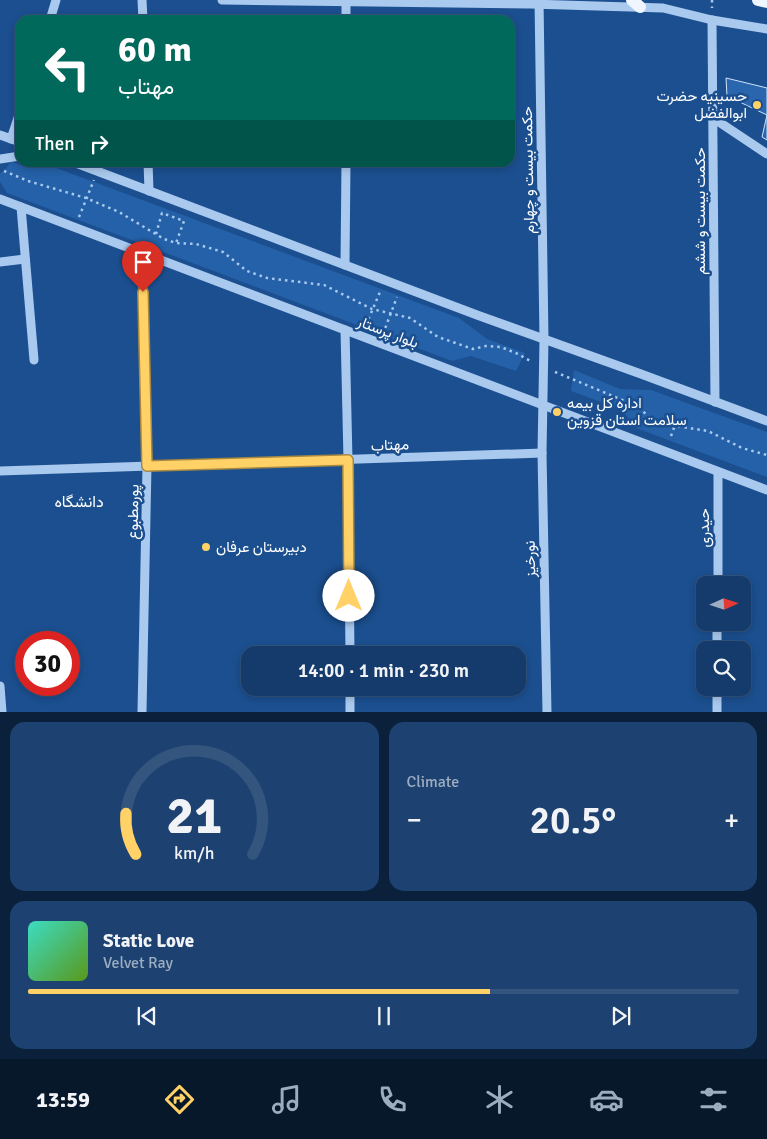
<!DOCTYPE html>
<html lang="en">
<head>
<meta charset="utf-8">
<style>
	:root { --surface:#143b6b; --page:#1d4271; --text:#f1f3f6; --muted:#9dadc1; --line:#33557e; --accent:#ffd166 }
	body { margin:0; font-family:Signika,Vazirmatn,sans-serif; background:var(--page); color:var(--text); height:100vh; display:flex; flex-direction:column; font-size:19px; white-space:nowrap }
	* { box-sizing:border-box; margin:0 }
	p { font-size:16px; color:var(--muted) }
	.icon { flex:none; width:28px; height:28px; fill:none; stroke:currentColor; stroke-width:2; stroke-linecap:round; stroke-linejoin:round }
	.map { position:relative; height:712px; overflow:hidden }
	.side { display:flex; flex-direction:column; gap:10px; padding:10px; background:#0b203b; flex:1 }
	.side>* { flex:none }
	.top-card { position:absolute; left:15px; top:15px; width:500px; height:152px; border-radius:15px; box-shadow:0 2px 8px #0003,0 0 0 1px var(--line); background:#00695c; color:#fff; overflow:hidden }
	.needle { width:32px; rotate:87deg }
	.controls { position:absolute; left:696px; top:576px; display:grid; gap:10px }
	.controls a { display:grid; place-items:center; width:55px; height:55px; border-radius:10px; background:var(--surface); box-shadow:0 2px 8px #0003,0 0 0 1px var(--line); font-size:25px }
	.speed { position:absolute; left:15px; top:631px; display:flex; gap:10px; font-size:25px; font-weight:700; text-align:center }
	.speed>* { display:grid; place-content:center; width:65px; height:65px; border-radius:50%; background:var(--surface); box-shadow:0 2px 8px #0003,0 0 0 1px var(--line); line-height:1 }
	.speed .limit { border:8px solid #d22; background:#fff; color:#111 }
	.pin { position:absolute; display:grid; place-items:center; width:42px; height:42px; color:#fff; margin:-51px -21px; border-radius:50% 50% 50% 0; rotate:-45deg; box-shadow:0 0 5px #0007 }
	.pin .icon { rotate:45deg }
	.me { position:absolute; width:55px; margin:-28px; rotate:0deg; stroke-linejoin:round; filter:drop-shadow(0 0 4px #0008) }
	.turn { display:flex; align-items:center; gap:18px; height:105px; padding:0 20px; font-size:22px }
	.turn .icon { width:65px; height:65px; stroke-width:2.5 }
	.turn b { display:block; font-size:35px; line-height:42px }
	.then { display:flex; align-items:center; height:48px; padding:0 20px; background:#0003; gap:10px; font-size:19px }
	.big { font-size:38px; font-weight:600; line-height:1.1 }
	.side .widget { flex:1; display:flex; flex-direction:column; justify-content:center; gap:8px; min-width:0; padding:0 18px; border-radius:15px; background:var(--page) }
	.side .dial { align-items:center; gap:0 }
	.dial svg { height:130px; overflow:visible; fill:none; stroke:var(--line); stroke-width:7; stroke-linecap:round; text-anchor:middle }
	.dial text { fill:var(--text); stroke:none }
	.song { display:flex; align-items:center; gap:15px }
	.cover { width:60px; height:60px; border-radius:8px; background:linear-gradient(135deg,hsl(170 70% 55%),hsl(90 70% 35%)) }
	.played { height:5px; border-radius:2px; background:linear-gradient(90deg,var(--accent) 65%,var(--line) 65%) }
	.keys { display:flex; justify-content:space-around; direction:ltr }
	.heat { display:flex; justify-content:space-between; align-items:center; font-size:28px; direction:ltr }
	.side .tiles { flex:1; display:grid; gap:10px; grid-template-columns:1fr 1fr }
	.widget:last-child { grid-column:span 2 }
	.trip { position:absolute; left:241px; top:646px; width:285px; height:50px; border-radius:15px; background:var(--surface); box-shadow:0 2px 8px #0003,0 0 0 1px var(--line); font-weight:600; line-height:50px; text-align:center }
	.tab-bar { display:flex; height:80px; justify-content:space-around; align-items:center; background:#08182b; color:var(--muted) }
	.tab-bar .icon { width:35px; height:35px }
	.tab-bar .active { color:var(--accent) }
	.tab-bar b { font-size:22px; color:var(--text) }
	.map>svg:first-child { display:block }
	.green { fill:#2461a8 }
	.building { fill:#2a66ad; stroke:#cfe3fa }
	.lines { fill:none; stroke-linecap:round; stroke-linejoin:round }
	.path { stroke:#a9c9ee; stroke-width:2.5; stroke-dasharray:2.5 4; stroke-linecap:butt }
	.minor { stroke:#a9c9ee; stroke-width:9 }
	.major { stroke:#f0f6ff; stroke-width:12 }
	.route-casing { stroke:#a68842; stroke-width:12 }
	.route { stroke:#ffd166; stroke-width:9 }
	.poi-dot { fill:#ffd166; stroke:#1b4f8f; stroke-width:2 }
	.labels { text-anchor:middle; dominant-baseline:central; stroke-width:5; stroke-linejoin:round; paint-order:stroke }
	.poi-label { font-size:15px; fill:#fff; stroke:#1b4f8f; text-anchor:start }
	.street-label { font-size:15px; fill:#fff; stroke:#1b4f8f }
	.neighbourhood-label { font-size:16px; fill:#fff; stroke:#1b4f8f }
</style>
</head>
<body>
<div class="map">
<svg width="767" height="712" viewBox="0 0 767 712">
	<rect width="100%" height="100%" fill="#1b4f8f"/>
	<g class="green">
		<path d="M11,162L28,167L43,163L459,318L487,339L525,353L516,371L471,356L452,361L7,193L0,182V173L4,171Z"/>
		<path d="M574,370L620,389L651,390L767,432V477L636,428L625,414L614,407L571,391Z"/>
	</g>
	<path class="building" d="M726,78L767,88V140L762,137L767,115L727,96Z"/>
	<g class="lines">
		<g class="path">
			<path d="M712,0V8"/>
			<path d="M4,171L28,181L86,198L119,212L164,239L176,243L196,244L223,252L247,271L267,278L324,285L372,309L410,318L438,337L473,349L486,346L501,347L518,354L532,362"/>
			<path d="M79,217L94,180"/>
			<path d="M156,234L162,213L184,221L176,243"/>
			<path d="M366,325L380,292H382"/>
			<path d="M383,334L397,297"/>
			<path d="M555,372L637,406L656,423L708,431L742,448L767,455"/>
			<path d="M671,436L675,425"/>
		</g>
		<g class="minor">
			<path d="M142,0L143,20"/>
			<path d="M222,0L530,4L663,8L712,20L767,29"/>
			<path d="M539,0L544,339L542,453L547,712"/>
			<path d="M50,20L56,0"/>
			<path d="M346,20V0"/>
			<path d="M712,20L715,402"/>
			<path d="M713,118L767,154"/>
			<path d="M0,135L20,142"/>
			<path d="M11,139L20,112"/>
			<path d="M0,159L20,156"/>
			<path d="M73,162L477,315L641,374L767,421"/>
			<path d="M148,162L149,191"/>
			<path d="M0,199L767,490"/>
			<path d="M21,207L34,360"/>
			<path d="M0,262L25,259"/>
			<path d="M345,265L346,162"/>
			<path d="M345,330L348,460L350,655"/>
			<path d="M0,471L542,453"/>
			<path d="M718,585V472"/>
			<path d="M717,650V622"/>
			<path d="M0,686L2,712"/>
			<path d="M350,688V712"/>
			<path d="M142,712L147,466L142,253"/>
			<path d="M717,712V688"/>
		</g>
		<g class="major">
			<path d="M632,0L640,7"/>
			<path d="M758,0L767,2"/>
		</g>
	</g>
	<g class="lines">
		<defs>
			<path id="route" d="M143,292L147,466L348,460L349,596"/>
		</defs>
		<use href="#route" class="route-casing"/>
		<use href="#route" class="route"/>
	</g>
	<g class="poi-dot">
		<circle cx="757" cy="105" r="5"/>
		<circle cx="557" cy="412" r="5"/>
		<circle cx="206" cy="547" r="5"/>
	</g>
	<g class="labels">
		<g class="poi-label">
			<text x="747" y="96" text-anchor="end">حسینیه حضرت<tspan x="747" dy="17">ابوالفضل</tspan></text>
			<text x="567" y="403">اداره کل بیمه<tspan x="567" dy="17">سلامت استان قزوین</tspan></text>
			<text x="216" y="547">دبیرستان عرفان</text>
		</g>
		<g class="street-label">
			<text transform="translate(528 170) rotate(-91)">حکمت بیست و چهارم</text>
			<text transform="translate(700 211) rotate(-90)">حکمت بیست و ششم</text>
			<text transform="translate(388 332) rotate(21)">بلوار پرستار</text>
			<text transform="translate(390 445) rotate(-2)">مهتاب</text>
			<text transform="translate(133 512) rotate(-89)">پورمطبوع</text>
			<text transform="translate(704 528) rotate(-90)">حیدری</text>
			<text transform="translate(530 559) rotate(-91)">نورخیز</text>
		</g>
		<g class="neighbourhood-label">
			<text x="79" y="502">دانشگاه</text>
		</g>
	</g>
</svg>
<div class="controls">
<a><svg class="needle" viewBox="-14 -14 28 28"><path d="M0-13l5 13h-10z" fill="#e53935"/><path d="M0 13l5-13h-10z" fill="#9dadc1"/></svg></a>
<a><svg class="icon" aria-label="search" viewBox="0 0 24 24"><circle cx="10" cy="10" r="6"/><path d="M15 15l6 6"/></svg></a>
</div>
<div class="speed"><div class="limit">30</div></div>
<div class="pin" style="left:143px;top:292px;background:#d93025"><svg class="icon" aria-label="arrive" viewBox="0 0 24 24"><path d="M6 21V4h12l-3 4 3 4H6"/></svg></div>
<svg class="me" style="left:349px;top:596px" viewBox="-20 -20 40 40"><circle r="19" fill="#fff"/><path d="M0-13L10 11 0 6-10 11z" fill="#ffd166"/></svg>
<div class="trip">14:00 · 1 min · 230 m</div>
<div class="top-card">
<div class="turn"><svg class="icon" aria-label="left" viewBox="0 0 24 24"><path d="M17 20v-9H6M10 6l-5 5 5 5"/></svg><div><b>60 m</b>مهتاب</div></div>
<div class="then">Then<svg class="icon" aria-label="right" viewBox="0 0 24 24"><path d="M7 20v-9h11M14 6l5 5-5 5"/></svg></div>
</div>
</div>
<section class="side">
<div class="tiles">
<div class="widget dial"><svg viewBox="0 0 100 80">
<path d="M14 69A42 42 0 1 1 86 69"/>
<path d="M14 69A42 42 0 0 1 8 44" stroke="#ffd166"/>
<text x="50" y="56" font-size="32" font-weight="700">21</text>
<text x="50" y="72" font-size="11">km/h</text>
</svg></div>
<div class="widget"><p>Climate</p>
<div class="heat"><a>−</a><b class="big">20.5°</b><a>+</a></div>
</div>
<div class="widget">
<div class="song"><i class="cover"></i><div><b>Static Love</b><p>Velvet Ray</p></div></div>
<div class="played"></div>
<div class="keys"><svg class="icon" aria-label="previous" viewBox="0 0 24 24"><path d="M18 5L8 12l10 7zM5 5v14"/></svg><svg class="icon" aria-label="pause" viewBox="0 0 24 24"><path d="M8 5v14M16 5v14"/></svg><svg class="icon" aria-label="next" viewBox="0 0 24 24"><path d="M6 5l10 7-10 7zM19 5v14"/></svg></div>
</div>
</div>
</section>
<nav class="tab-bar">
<b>13:59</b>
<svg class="icon active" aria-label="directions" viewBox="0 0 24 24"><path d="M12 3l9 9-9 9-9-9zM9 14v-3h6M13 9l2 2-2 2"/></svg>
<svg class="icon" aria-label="music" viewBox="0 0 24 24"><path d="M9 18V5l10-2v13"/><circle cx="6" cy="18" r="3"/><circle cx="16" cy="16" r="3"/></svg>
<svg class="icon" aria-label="phone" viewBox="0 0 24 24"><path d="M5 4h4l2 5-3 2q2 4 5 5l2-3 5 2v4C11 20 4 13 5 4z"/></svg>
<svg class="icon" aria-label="climate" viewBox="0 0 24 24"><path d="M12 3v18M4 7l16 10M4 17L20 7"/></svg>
<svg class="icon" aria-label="car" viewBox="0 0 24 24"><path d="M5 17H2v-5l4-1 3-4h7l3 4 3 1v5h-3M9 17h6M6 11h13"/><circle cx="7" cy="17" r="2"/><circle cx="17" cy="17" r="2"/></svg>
<svg class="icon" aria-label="filters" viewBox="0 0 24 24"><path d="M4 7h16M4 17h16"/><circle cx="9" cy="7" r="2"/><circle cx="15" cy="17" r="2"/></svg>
</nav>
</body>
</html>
